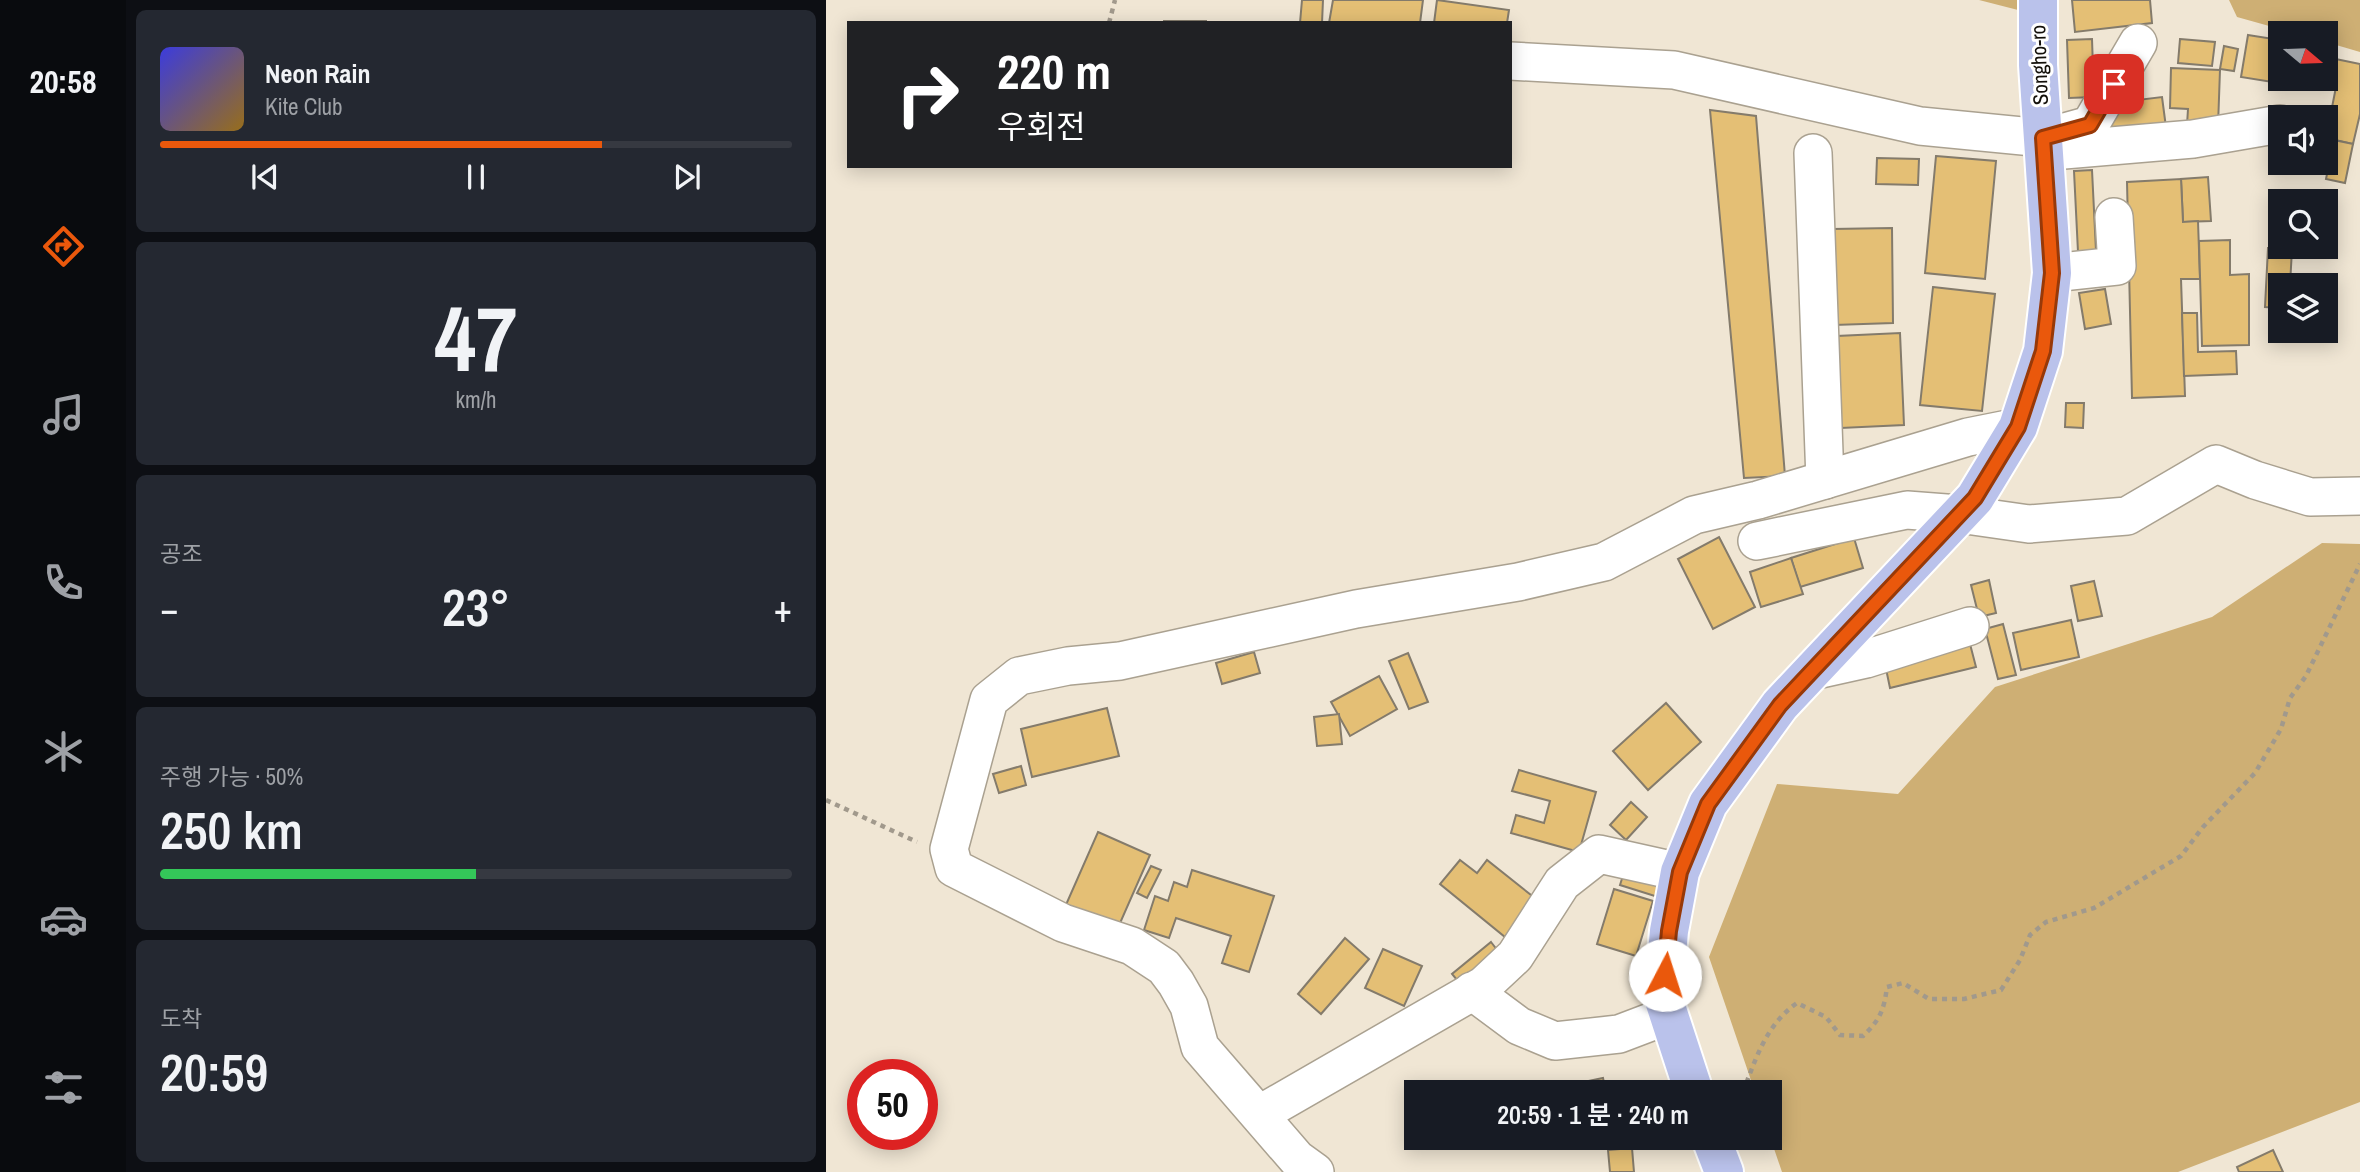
<!DOCTYPE html>
<html lang="ko">
<head>
<meta charset="utf-8">
<style>
	:root { --surface:#171b24; --page:#242831; --text:#f1f3f6; --muted:#9ea1a6; --line:#363941; --accent:#ea580c }
	body { margin:0; font-family:"Archivo Narrow","Noto Sans KR",sans-serif; background:var(--page); color:var(--text); height:100vh; display:flex; flex-direction:column; font-size:26px; white-space:nowrap }
	* { box-sizing:border-box; margin:0 }
	p { font-size:23px; color:var(--muted) }
	.icon { flex:none; width:38px; height:38px; fill:none; stroke:currentColor; stroke-width:2; stroke-linecap:round; stroke-linejoin:round }
	.map { position:relative; flex:1; overflow:hidden }
	.panel { display:flex; flex-direction:column; gap:10px; padding:10px; background:#0d0f14; width:700px }
	.panel>* { flex:none }
	.banner { position:absolute; left:21px; top:21px; width:665px; height:147px; border-radius:0px; box-shadow:0 4px 18px #0003; background:#202124; color:#fff; overflow:hidden }
	.needle { width:46px; rotate:109deg }
	.tools { position:absolute; left:1442px; top:21px; display:grid; gap:14px }
	.tools a { display:grid; place-items:center; width:70px; height:70px; border-radius:0px; background:var(--surface); box-shadow:0 4px 18px #0003; font-size:35px }
	.speed { position:absolute; left:21px; top:1059px; display:flex; gap:14px; font-size:35px; font-weight:700; text-align:center }
	.speed>* { display:grid; place-content:center; width:91px; height:91px; border-radius:50%; background:var(--surface); box-shadow:0 4px 18px #0003; line-height:1 }
	.speed .limit { border:10px solid #d22; background:#fff; color:#111 }
	.pin { position:absolute; display:grid; place-items:center; width:60px; height:60px; color:#fff; margin:-30px; border-radius:14px; box-shadow:0 4px 10px #0006 }
	.me { position:absolute; width:77px; margin:-38px; rotate:5deg; stroke-linejoin:round; filter:drop-shadow(0 0 5px #0008) }
	.turn { display:flex; align-items:center; gap:24px; height:147px; padding:0 35px; font-size:32px }
	.turn .icon { width:91px; height:91px; stroke-width:2.5 }
	.turn b { display:block; font-size:49px; line-height:60px }
	.big { font-size:52px; font-weight:600; line-height:1.1 }
	.panel .tile { flex:1; display:flex; flex-direction:column; justify-content:center; gap:10px; min-width:0; padding:0 24px; border-radius:10px; background:var(--page) }
	.panel .dial { align-items:center; gap:0 }
	.dial b { font-size:91px; line-height:1 }
	.song { display:flex; align-items:center; gap:21px }
	.cover { width:84px; height:84px; border-radius:10px; background:linear-gradient(135deg,hsl(240 70% 55%),hsl(40 70% 35%)) }
	.played { height:7px; border-radius:4px; background:linear-gradient(90deg,var(--accent) 70%,var(--line) 70%) }
	.keys { display:flex; justify-content:space-around; direction:ltr }
	.heat { display:flex; justify-content:space-between; align-items:center; font-size:38px; direction:ltr }
	.charge { height:10px; border-radius:5px; background:linear-gradient(90deg,#34c759 50%,var(--line) 0) }
	.trip { position:absolute; left:578px; top:1080px; width:378px; height:70px; border-radius:0px; background:var(--surface); box-shadow:0 4px 18px #0003; font-weight:600; line-height:70px; text-align:center }
	main { display:flex; flex:1; min-height:0 }
	.tabs { display:flex; flex-direction:column; width:126px; justify-content:space-around; align-items:center; background:#090b0e; color:var(--muted) }
	.tabs .icon { width:49px; height:49px }
	.tabs .active { color:var(--accent) }
	.tabs b { font-size:32px; color:var(--text) }
	.map>svg:first-child { display:block }
	.green { fill:#ceaf74 }
	.building { fill:#e4bf75; stroke:#847b6b; stroke-width:2 }
	.lines { fill:none; stroke-linecap:round; stroke-linejoin:round }
	.minor-casing { stroke:#aaa190; stroke-width:40 }
	.major-casing { stroke:#fff; stroke-width:42 }
	.path { stroke:#a1998c; stroke-width:4.5; stroke-dasharray:5 5; stroke-linecap:butt }
	.minor { stroke:#fff; stroke-width:37 }
	.major { stroke:#bac2eb; stroke-width:38 }
	.route-casing { stroke:#983908; stroke-width:18 }
	.route { stroke:#ea580c; stroke-width:12 }
	.labels { text-anchor:middle; dominant-baseline:central; stroke-width:6; stroke-linejoin:round; paint-order:stroke }
	.street-label { font-size:21px; fill:#13100a; stroke:#fff }
</style>
</head>
<body>
<main>
<nav class="tabs">
<b>20:58</b>
<svg class="icon active" aria-label="directions" viewBox="0 0 24 24"><path d="M12 3l9 9-9 9-9-9zM9 14v-3h6M13 9l2 2-2 2"/></svg>
<svg class="icon" aria-label="music" viewBox="0 0 24 24"><path d="M9 18V5l10-2v13"/><circle cx="6" cy="18" r="3"/><circle cx="16" cy="16" r="3"/></svg>
<svg class="icon" aria-label="phone" viewBox="0 0 24 24"><path d="M5 4h4l2 5-3 2q2 4 5 5l2-3 5 2v4C11 20 4 13 5 4z"/></svg>
<svg class="icon" aria-label="climate" viewBox="0 0 24 24"><path d="M12 3v18M4 7l16 10M4 17L20 7"/></svg>
<svg class="icon" aria-label="car" viewBox="0 0 24 24"><path d="M5 17H2v-5l4-1 3-4h7l3 4 3 1v5h-3M9 17h6M6 11h13"/><circle cx="7" cy="17" r="2"/><circle cx="17" cy="17" r="2"/></svg>
<svg class="icon" aria-label="filters" viewBox="0 0 24 24"><path d="M4 7h16M4 17h16"/><circle cx="9" cy="7" r="2"/><circle cx="15" cy="17" r="2"/></svg>
</nav>
<section class="panel">
<div class="tile">
<div class="song"><i class="cover"></i><div><b>Neon Rain</b><p>Kite Club</p></div></div>
<div class="played"></div>
<div class="keys"><svg class="icon" aria-label="previous" viewBox="0 0 24 24"><path d="M18 5L8 12l10 7zM5 5v14"/></svg><svg class="icon" aria-label="pause" viewBox="0 0 24 24"><path d="M8 5v14M16 5v14"/></svg><svg class="icon" aria-label="next" viewBox="0 0 24 24"><path d="M6 5l10 7-10 7zM19 5v14"/></svg></div>
</div>
<div class="tile dial"><b>47</b><p>km/h</p></div>
<div class="tile"><p>공조</p>
<div class="heat"><a>−</a><b class="big">23°</b><a>+</a></div>
</div>
<div class="tile"><p>주행 가능 · 50%</p><b class="big">250 km</b><div class="charge"></div></div>
<div class="tile"><p>도착</p><b class="big">20:59</b></div>
</section>
<div class="map">
<svg width="1534" height="1172" viewBox="0 0 1534 1172">
	<rect width="100%" height="100%" fill="#f0e6d4"/>
	<g class="green">
		<path d="M1153,0H1194L1192,10Z"/>
		<path d="M1403,0H1534V52L1500,42V33H1468L1411,17Z"/>
		<path d="M1496,543L1534,544V1102L1352,1172H956L943,1134V1092H929L883,957L951,784L1072,794L1169,687L1386,617Z"/>
	</g>
	<g class="building">
		<path d="M476,0H497L496,23H474Z"/>
		<path d="M507,0H597L594,23H503Z"/>
		<path d="M611,0L683,10L681,23H608Z"/>
		<path d="M1246,0H1324L1326,23L1249,32Z"/>
		<rect x="338" y="21" width="42" height="2"/>
		<path d="M1422,35L1454,40V79H1473L1472,86L1415,77Z"/>
		<path d="M1266,39L1268,97L1243,98L1241,40Z"/>
		<path d="M1354,39L1389,42L1386,66L1352,63Z"/>
		<path d="M1398,46L1412,49L1408,71L1394,69Z"/>
		<path d="M1500,57L1534,64V114L1527,144L1500,138L1510,87L1481,81L1482,79H1500Z"/>
		<path d="M1345,68L1394,70L1392,126L1361,125L1362,109L1344,108Z"/>
		<path d="M1336,97L1341,135L1283,142L1278,104Z"/>
		<path d="M884,110L930,116L959,476L918,478Z"/>
		<path d="M1508,140L1527,144L1519,183L1500,179Z"/>
		<path d="M1110,156L1170,161L1159,279L1099,273Z"/>
		<path d="M1051,158L1093,159L1092,185L1050,184Z"/>
		<path d="M1266,170L1270,251L1252,252L1248,171Z"/>
		<path d="M1382,177L1385,221L1357,222L1355,179Z"/>
		<path d="M1355,179L1357,222L1372,221L1374,279H1355L1359,396L1306,398L1301,182Z"/>
		<path d="M1066,228L1067,323L1008,325L1006,229Z"/>
		<path d="M1404,240V275L1423,274V345L1376,346L1373,241Z"/>
		<path d="M1442,248L1466,249L1464,285H1454V308L1439,307Z"/>
		<path d="M1107,287L1169,294L1156,411L1094,405Z"/>
		<path d="M1279,289L1285,324L1259,329L1253,293Z"/>
		<path d="M1356,313H1371L1372,352L1410,351L1411,374L1358,376Z"/>
		<path d="M1074,333L1078,425L1015,428L1011,336Z"/>
		<path d="M1240,403H1258L1257,428L1239,427Z"/>
		<path d="M893,537L929,607L887,629L852,559Z"/>
		<path d="M1028,538L1037,568L974,587L965,558Z"/>
		<path d="M965,558L977,594L935,607L924,572Z"/>
		<path d="M1163,580L1170,613L1153,617L1145,585Z"/>
		<path d="M1268,581L1276,616L1252,621L1245,586Z"/>
		<path d="M1245,620L1253,657L1195,670L1187,633Z"/>
		<path d="M1177,624L1190,675L1172,679L1159,629Z"/>
		<path d="M1144,644L1150,667L1064,688L1059,664Z"/>
		<path d="M428,652L434,673L396,684L390,663Z"/>
		<path d="M582,653L602,702L583,709L563,661Z"/>
		<path d="M553,676L571,709L524,736L505,702Z"/>
		<path d="M840,703L875,742L822,790L787,751Z"/>
		<path d="M281,708L293,756L206,777L195,729Z"/>
		<path d="M513,714L516,744L491,746L488,717Z"/>
		<path d="M195,766L200,785L173,793L167,774Z"/>
		<path d="M693,770L770,792L753,852L685,833L690,815L718,823L724,801L686,791Z"/>
		<path d="M805,802L821,817L800,840L784,825Z"/>
		<path d="M272,832L324,855L291,930L239,907Z"/>
		<path d="M634,860L651,873L661,860L710,899L679,937L614,884Z"/>
		<path d="M325,866L335,870L321,898L311,893Z"/>
		<path d="M800,866L838,879L832,897L794,885Z"/>
		<path d="M366,870L448,896L423,972L396,963L405,936L350,918L343,938L318,930L329,896L342,901L348,882L361,887Z"/>
		<path d="M788,889L827,901L810,956L771,944Z"/>
		<path d="M519,938L543,959L495,1014L472,994Z"/>
		<path d="M665,942L675,955L636,986L626,974Z"/>
		<path d="M557,949L596,966L578,1006L539,988Z"/>
		<path d="M777,1078L780,1092H730L729,1088Z"/>
		<path d="M806,1148L808,1172H784L782,1150Z"/>
		<path d="M1447,1150L1457,1172H1413L1411,1167Z"/>
	</g>
	<g class="lines">
		<defs>
			<g id="minor">
				<path d="M684,61L848,70L1094,126L1217,138L1264,125L1312,43"/>
				<path d="M1226,151L1367,139L1454,124"/>
				<path d="M987,153L999,480"/>
				<path d="M1226,273L1291,266L1288,217"/>
				<path d="M931,541L1081,510L1133,514L1203,524L1301,516L1390,464L1429,480L1484,497L1534,496"/>
				<path d="M986,671L1040,659L1144,626"/>
				<path d="M646,991L693,1026L729,1041L793,1034L843,1015"/>
				<path d="M434,1114L658,985L689,956L736,883L773,854L854,872"/>
				<path d="M489,1172L471,1159L374,1047L363,1006L350,983L338,967L306,946L237,923L128,868L123,849L163,700L193,676L242,666L294,661L530,609L692,582L778,562L868,515L932,500L1142,437L1192,427"/>
			</g>
			<g id="major">
				<path d="M868,1092L837,997L843,931L854,872L882,804L954,705L1149,498L1192,427L1217,351L1226,273L1212,65V0"/>
				<path d="M885,1138L898,1172"/>
			</g>
		</defs>
		<use href="#minor" class="minor-casing"/>
		<use href="#major" class="major-casing"/>
		<g class="path">
			<path d="M283,23L289,0"/>
			<path d="M0,800L91,842"/>
			<path d="M917,1092C930,1058 940,1025 971,1003L1000,1017L1014,1035L1037,1036C1054,1020 1058,1010 1061,987L1077,983L1103,999H1138L1175,990L1194,960L1204,935L1220,922L1268,908L1355,856L1377,827L1429,773L1455,729L1464,698L1480,676L1534,564"/>
		</g>
		<use href="#minor" class="minor"/>
		<use href="#major" class="major"/>
	</g>
	<g class="lines">
		<defs>
			<path id="route" d="M839,975L843,931L854,872L882,804L954,705L1149,498L1192,427L1217,351L1226,273L1217,138L1264,125L1288,84"/>
		</defs>
		<use href="#route" class="route-casing"/>
		<use href="#route" class="route"/>
	</g>
	<g class="labels">
		<g class="street-label">
			<text transform="translate(1213 65) rotate(-92)">Songho-ro</text>
		</g>
	</g>
</svg>
<div class="tools">
<a><svg class="needle" viewBox="-14 -14 28 28"><path d="M0-13l5 13h-10z" fill="#e53935"/><path d="M0 13l5-13h-10z" fill="#9ea1a6"/></svg></a>
<a><svg class="icon" aria-label="sound" viewBox="0 0 24 24"><path d="M4 9h4l5-4v14l-5-4H4zM17 9q2 3 0 6"/></svg></a>
<a><svg class="icon" aria-label="search" viewBox="0 0 24 24"><circle cx="10" cy="10" r="6"/><path d="M15 15l6 6"/></svg></a>
<a><svg class="icon" aria-label="layers" viewBox="0 0 24 24"><path d="M12 4l9 5-9 5-9-5zM3 14l9 5 9-5"/></svg></a>
</div>
<div class="speed"><div class="limit">50</div></div>
<div class="pin" style="left:1288px;top:84px;background:#d93025"><svg class="icon" aria-label="arrive" viewBox="0 0 24 24"><path d="M6 21V4h12l-3 4 3 4H6"/></svg></div>
<svg class="me" style="left:839px;top:975px" viewBox="-20 -20 40 40"><circle r="19" fill="#fff"/><path d="M0-13L10 11 0 6-10 11z" fill="#ea580c"/></svg>
<div class="trip">20:59 · 1 분 · 240 m</div>
<div class="banner">
<div class="turn"><svg class="icon" aria-label="right" viewBox="0 0 24 24"><path d="M7 20v-9h11M14 6l5 5-5 5"/></svg><div><b>220 m</b>우회전</div></div>
</div>
</div>
</main>
</body>
</html>
